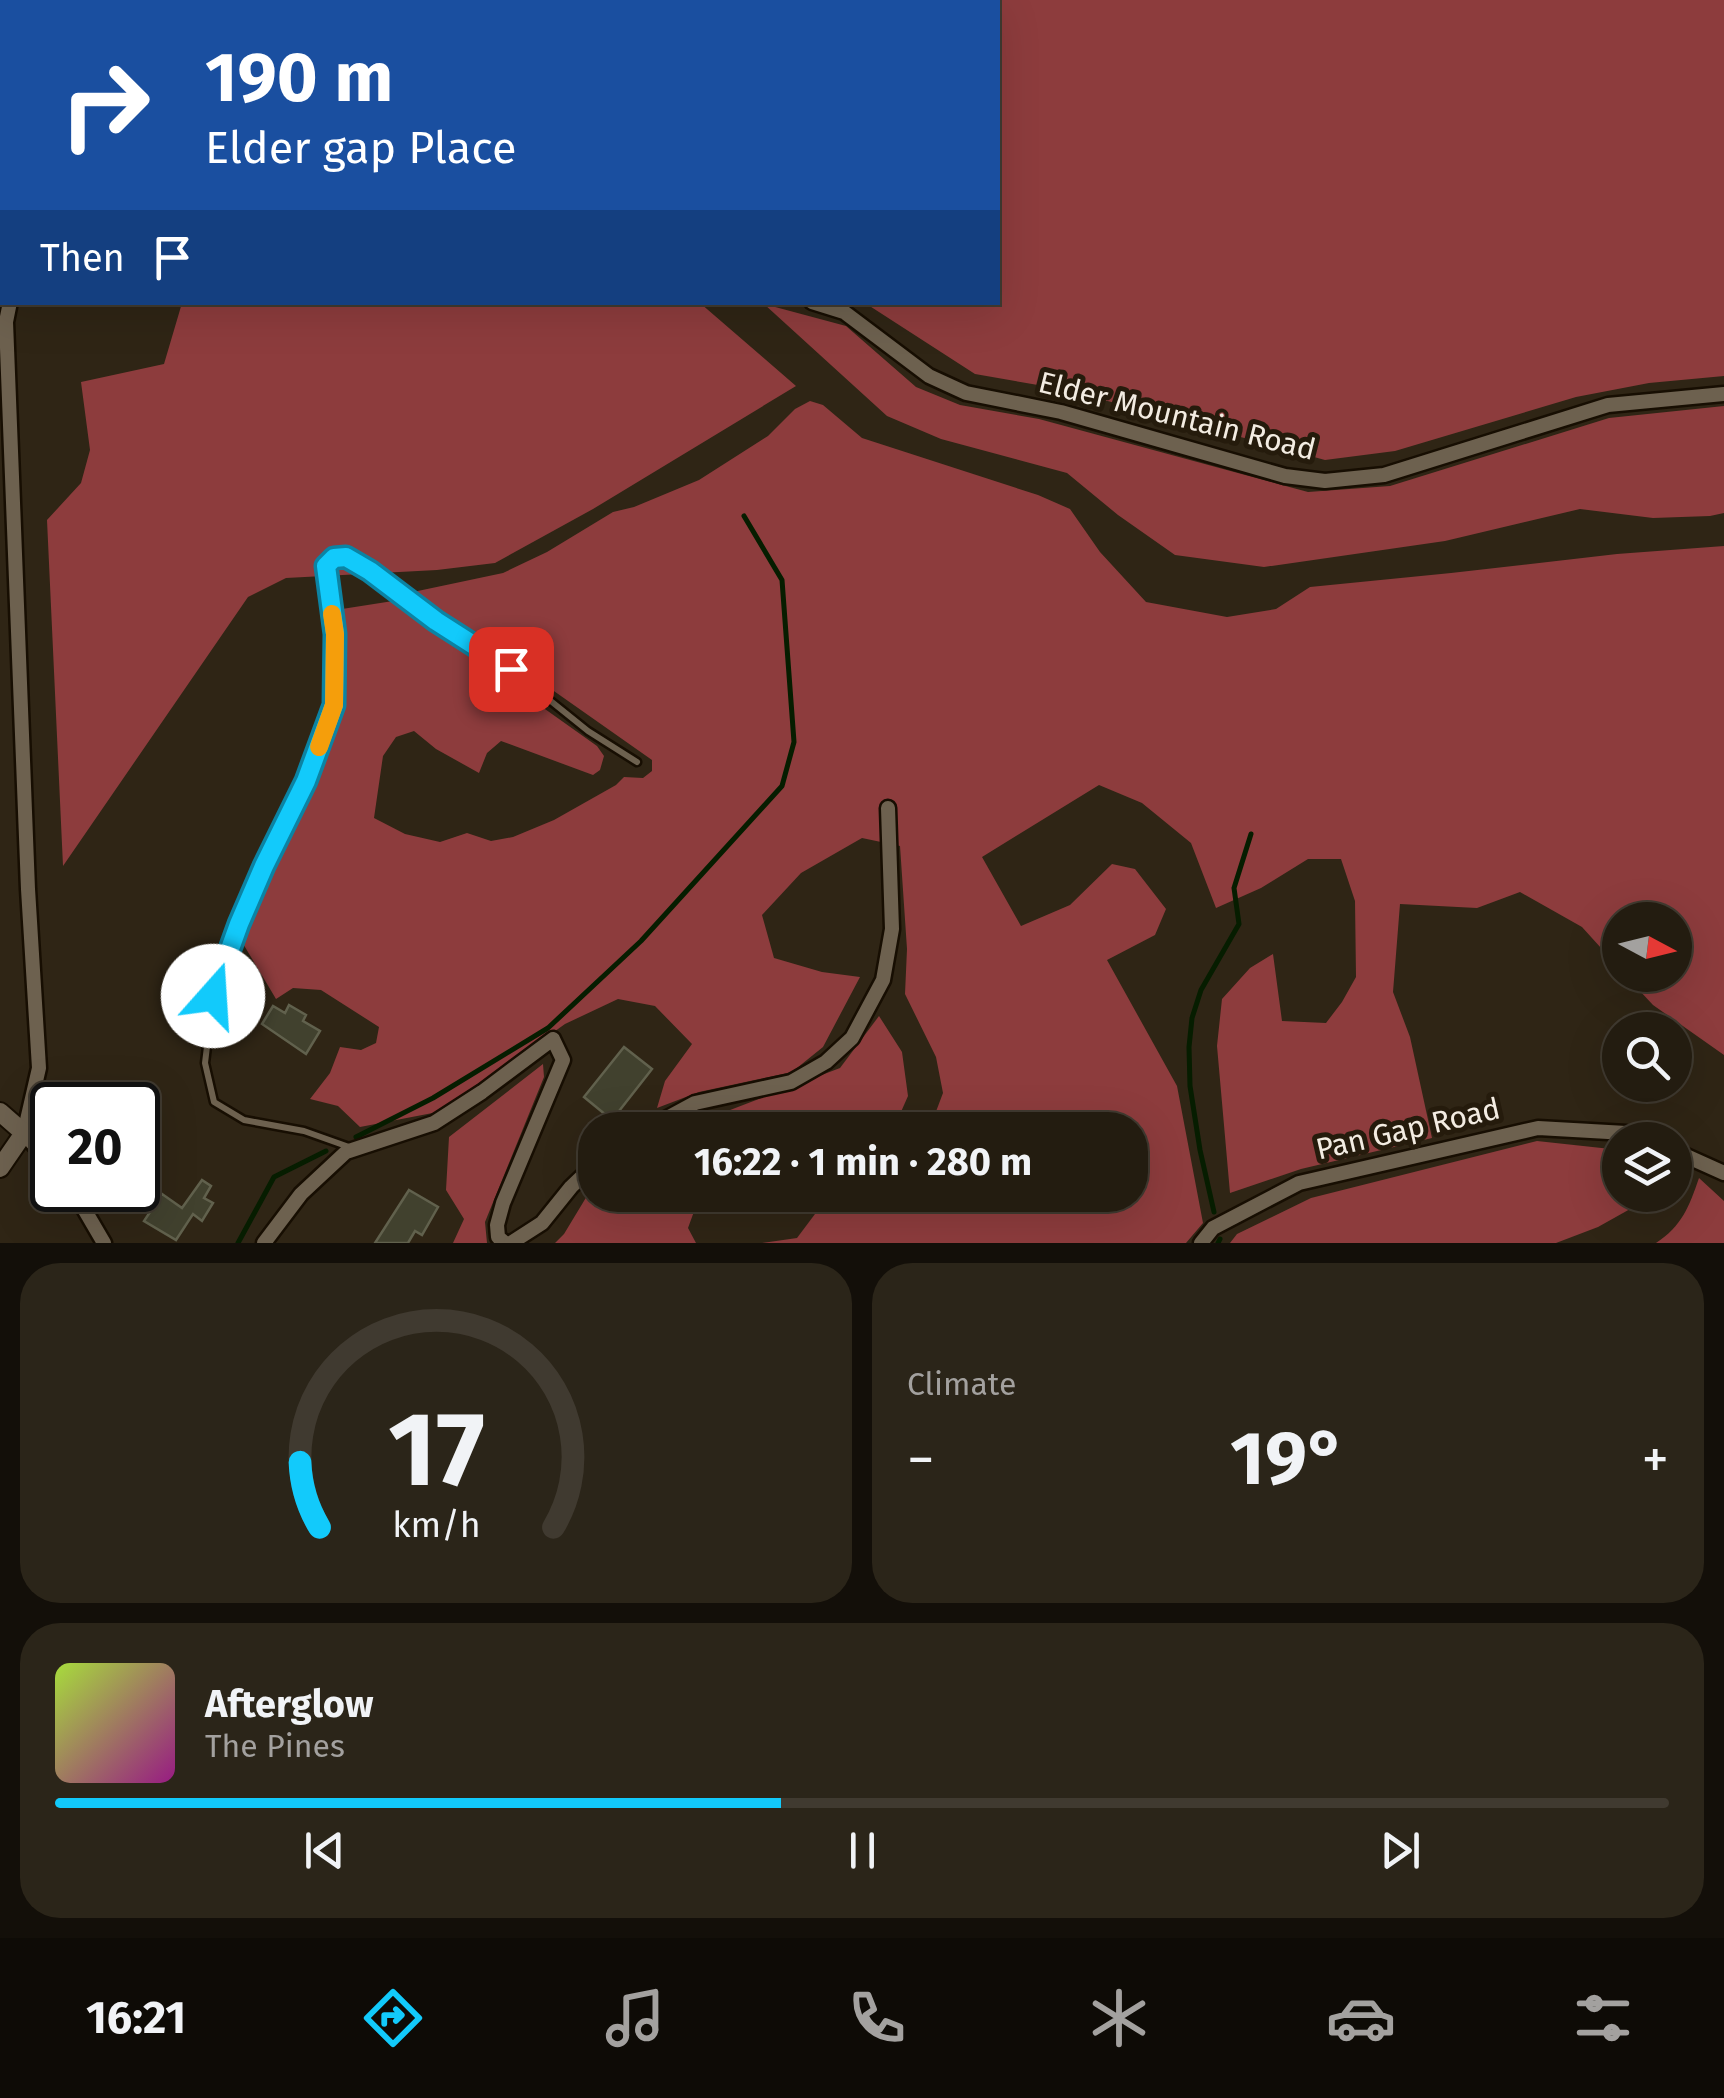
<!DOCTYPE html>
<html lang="en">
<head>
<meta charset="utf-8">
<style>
	:root { --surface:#231c10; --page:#2b2519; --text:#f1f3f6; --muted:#a3a19f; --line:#403a30; --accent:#12cafb }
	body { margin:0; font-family:"Fira Sans",sans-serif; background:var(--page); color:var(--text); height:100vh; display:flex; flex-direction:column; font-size:38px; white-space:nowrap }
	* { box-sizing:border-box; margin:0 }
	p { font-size:32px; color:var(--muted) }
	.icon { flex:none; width:55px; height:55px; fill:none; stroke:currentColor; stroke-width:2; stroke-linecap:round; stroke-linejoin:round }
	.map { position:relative; height:1243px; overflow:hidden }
	.details { display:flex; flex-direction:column; gap:20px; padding:20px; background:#130f09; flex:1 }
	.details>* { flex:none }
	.top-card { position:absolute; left:0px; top:0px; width:1000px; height:305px; box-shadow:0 10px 40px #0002,0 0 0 2px var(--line); background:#1a4fa0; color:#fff; overflow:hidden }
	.needle { width:65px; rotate:97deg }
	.fabs { position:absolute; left:1602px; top:902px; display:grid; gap:20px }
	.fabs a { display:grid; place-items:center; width:90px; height:90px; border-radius:50%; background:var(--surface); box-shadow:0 10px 40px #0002,0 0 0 2px var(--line); font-size:50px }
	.speed { position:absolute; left:30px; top:1082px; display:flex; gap:20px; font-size:50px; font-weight:700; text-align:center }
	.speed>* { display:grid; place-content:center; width:130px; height:130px; border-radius:50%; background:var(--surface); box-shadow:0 10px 40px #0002,0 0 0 2px var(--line); line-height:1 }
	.speed .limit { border:5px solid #111; border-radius:15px; background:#fff; color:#111 }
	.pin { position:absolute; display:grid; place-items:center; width:85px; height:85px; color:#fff; margin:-42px; border-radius:20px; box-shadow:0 5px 15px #0006 }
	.me { position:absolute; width:110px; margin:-55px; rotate:19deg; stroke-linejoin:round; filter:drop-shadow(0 0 8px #0008) }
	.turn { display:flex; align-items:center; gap:35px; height:210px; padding:0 40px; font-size:45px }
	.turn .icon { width:130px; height:130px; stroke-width:2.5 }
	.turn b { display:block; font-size:70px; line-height:85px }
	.then { display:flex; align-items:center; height:95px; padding:0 40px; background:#0003; gap:20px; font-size:38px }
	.big { font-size:75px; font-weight:700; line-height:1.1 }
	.details .tile { flex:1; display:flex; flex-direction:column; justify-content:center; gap:15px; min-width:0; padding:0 35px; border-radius:40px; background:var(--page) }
	.details .dial { align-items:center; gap:0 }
	.dial svg { height:260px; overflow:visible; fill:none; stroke:var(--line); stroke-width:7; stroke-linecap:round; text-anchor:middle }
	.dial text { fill:var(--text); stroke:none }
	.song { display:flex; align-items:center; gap:30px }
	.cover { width:120px; height:120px; border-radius:15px; background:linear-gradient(135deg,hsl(80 70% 55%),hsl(310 70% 35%)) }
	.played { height:10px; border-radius:5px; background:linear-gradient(90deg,var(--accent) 45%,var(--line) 45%) }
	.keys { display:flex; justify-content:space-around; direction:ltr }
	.heat { display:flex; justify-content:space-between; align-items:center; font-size:55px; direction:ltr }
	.details .tiles { flex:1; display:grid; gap:20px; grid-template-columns:1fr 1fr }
	.tile:last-child { grid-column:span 2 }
	.trip { position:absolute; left:578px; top:1112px; width:570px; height:100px; border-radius:40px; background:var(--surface); box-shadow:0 10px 40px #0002,0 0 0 2px var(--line); font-weight:700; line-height:100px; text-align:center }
	.tabs { display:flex; height:160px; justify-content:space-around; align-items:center; background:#0e0b06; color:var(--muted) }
	.tabs .icon { width:70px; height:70px }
	.tabs .current { color:var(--accent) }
	.tabs b { font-size:45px; color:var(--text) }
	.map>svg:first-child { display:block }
	.forest { fill:#8d3c3d }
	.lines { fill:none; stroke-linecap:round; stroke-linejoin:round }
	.stream { stroke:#061d00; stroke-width:5 }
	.building { fill:#41412e; stroke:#61614d; stroke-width:2.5 }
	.service-casing { stroke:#170e02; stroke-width:11 }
	.minor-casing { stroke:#170e02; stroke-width:19 }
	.tertiary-casing { stroke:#170e02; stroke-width:22 }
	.service { stroke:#6d614f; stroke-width:6 }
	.minor { stroke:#6d614f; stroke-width:14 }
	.tertiary { stroke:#6d614f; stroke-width:18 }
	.route-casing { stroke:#0c83a3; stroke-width:25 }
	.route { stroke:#12cafb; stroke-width:18 }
	.slow { stroke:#f59e0b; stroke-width:18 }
	.labels { text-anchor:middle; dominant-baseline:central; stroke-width:10; stroke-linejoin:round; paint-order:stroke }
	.street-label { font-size:30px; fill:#f3ece2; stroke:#251b0c }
</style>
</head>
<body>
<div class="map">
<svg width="1724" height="1243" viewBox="0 0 1724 1243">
	<rect width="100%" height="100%" fill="#2f2515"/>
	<g class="forest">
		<path d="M435,0H1724V376L1649,383L1576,397L1395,451L1325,460L1067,390L975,374L865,303L998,302V2H438Z"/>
		<path d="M182,303H700L796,386L593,509L495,563L437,570L286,578L248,597L63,866L47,520L81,483L90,450L81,382L164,364Z"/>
		<path d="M764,304L846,326L916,387L960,405L1039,419L1308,492L1390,486L1609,418L1724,406V513L1710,516L1653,518L1580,509L1445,541L1264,567L1175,555L1118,515L1067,473L941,439L887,416Z"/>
		<path d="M810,401L823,405L862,438L1038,495L1070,509L1100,552L1146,602L1227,617L1276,609L1310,587L1451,573L1617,554L1724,546V1055L1653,1005L1625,975H1675V920H1620V969L1582,927L1520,892L1477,908L1400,904L1393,992L1410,1037L1432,1138L1301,1169L1230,1193L1217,1046L1222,999L1250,968L1273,954L1282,1021L1326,1023L1342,1002L1356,977L1355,901L1341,859H1308L1261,888L1216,908L1191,843L1142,803L1099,785L982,857L1021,926L1070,905L1112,864L1135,869L1166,909L1155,935L1107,960L1177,1086L1203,1223L1186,1243H762L797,1238L815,1214L842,1213L869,1195H1130V1130H929L943,1093L936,1057L905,994L907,949L900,846L862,838L801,873L762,915L774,958L822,972L860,977L823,1047L792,1072L699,1092L657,1108L665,1081L692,1044L655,1006L618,999L565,1024L443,1111L360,1127L338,1106L310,1099L330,1073L340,1047L361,1050L376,1043L379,1027L321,990L293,988L276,999L242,942L316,781L342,709V609L393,601L597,746L604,756L600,770L593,775L501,741L487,753L479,773L436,749L414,731L396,737L383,756L374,818L405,834L440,842L467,833L491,841L513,837L554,820L616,785L624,777L643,778L652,771V760L413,592L503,573L547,552L613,512L634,507L699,480L768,436L795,409Z"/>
		<path d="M879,1016L902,1052L908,1096L893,1130H678L840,1068Z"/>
		<path d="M543,1064L544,1077L485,1222L487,1243H453L464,1219L446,1190L449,1137Z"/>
		<path d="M1537,1141L1620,1150V1195H1650L1648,1199L1598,1227L1556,1243H1230L1237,1234L1311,1198Z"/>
		<path d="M1699,1178L1724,1201V1243H1656C1682,1226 1689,1207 1699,1178Z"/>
		<path d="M595,1187V1195H700L688,1228L696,1243H555L564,1234L590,1191Z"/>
	</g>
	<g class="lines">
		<g class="stream">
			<path d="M356,1137L433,1098L548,1028L641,941L782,786L794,742L782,580L744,516"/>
			<path d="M1214,1212L1200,1150L1190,1086L1189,1047L1192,1018L1201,990L1239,924L1234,888L1251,834"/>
			<path d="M238,1243L274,1177L326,1151"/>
			<path d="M1218,1243L1220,1239"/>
		</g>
	</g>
	<g class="building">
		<path d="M289,1005L306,1015L303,1021L320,1031L306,1054L262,1024L273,1006L285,1013Z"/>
		<path d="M624,1047L652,1069L612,1120L584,1097Z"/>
		<path d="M202,1180L211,1186L204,1198L213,1203L202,1221L193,1214L176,1240L144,1221L162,1194L182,1208Z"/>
		<path d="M409,1190L438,1207L422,1235L415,1231L408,1243H375Z"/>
	</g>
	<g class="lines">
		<defs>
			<path id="service" d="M349,1147L304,1131L244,1120L214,1102L205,1063L213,997L227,954L264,865L306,781L335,705V635L326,566L333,557H346L370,571L437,621L511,669L588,731L637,762"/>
			<g id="minor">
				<path d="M405,0L407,2"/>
				<path d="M166,2L170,0"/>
				<path d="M10,302L6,322L28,889L39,1068L24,1133L52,1166"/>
				<path d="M812,302L844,312L929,376L966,393L1061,412L1285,476L1325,481L1384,475L1608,405L1724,394"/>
				<path d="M645,1130L695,1103L791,1082L826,1062L852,1038L883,980L892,929L888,808"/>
				<path d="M1675,1151L1724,1173"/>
				<path d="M73,1190L104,1243"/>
				<path d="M264,1243L301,1194L346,1152L434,1123L482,1092L553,1039L563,1060L503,1203L497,1225L498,1237L505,1243"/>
				<path d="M511,1243L542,1223L571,1187L595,1164"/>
				<path d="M1201,1243L1213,1228L1299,1183L1538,1128L1626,1133L1645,1140"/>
			</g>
			<path id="tertiary" d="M0,1112L24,1133L0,1168"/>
		</defs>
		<use href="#service" class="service-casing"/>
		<use href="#minor" class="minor-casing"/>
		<use href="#tertiary" class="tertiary-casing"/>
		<use href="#service" class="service"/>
		<use href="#minor" class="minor"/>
		<use href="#tertiary" class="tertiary"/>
	</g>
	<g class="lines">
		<defs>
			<path id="route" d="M213,996L239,924L264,866L306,781L334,705L335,634L326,566L334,558L346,557L370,571L436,621L511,669"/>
		</defs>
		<use href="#route" class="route-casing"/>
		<use href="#route" class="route"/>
		<path class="slow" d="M319,747L334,705L335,634L332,614"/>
	</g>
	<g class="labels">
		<g class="street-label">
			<text transform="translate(1177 416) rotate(14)">Elder Mountain Road</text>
			<text transform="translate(1408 1129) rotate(-13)">Pan Gap Road</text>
		</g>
	</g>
</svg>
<div class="fabs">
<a><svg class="needle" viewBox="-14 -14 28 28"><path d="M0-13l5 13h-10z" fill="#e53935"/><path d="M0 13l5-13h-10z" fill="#a3a19f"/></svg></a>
<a><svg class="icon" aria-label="search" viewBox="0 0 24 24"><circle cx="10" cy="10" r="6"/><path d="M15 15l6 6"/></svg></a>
<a><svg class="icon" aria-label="layers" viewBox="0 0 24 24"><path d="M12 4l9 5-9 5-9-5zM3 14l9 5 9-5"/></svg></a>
</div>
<div class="speed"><div class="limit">20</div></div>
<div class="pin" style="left:511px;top:669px;background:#d93025"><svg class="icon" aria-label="arrive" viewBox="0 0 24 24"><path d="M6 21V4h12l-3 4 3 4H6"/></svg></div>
<svg class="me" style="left:213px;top:996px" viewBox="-20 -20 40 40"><circle r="19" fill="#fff"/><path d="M0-13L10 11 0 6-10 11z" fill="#12cafb"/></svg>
<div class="trip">16:22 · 1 min · 280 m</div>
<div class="top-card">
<div class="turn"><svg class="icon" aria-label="right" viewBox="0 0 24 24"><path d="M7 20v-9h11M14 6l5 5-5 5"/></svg><div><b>190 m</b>Elder gap Place</div></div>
<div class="then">Then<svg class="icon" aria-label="arrive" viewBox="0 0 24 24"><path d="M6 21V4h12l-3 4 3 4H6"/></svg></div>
</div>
</div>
<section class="details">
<div class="tiles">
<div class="tile dial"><svg viewBox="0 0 100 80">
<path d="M14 69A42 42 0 1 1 86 69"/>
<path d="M14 69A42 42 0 0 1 8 49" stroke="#12cafb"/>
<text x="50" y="56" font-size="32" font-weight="700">17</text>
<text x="50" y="72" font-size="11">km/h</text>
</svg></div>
<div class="tile"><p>Climate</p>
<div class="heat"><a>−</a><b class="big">19°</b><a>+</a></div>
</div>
<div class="tile">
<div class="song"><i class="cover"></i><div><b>Afterglow</b><p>The Pines</p></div></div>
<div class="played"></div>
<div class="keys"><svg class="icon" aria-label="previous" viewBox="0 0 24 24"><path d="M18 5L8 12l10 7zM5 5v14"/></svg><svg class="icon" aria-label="pause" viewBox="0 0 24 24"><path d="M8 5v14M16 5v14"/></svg><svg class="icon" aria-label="next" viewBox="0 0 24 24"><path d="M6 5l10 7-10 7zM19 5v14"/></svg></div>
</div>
</div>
</section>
<nav class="tabs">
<b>16:21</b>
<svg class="icon current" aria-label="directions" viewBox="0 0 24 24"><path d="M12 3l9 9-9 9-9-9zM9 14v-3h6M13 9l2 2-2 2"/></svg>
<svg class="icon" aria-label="music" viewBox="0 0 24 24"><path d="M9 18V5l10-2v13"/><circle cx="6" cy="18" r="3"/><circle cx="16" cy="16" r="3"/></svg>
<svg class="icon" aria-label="phone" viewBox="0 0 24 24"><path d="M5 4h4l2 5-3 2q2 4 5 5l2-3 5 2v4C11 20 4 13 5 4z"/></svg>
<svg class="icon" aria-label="climate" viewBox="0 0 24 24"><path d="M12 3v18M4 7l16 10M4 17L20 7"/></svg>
<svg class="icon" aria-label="car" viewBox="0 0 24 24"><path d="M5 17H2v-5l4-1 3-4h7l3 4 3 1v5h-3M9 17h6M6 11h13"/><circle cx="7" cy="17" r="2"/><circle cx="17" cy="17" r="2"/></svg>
<svg class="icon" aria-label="filters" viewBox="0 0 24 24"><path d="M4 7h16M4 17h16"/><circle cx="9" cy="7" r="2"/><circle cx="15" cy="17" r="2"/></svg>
</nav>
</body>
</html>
